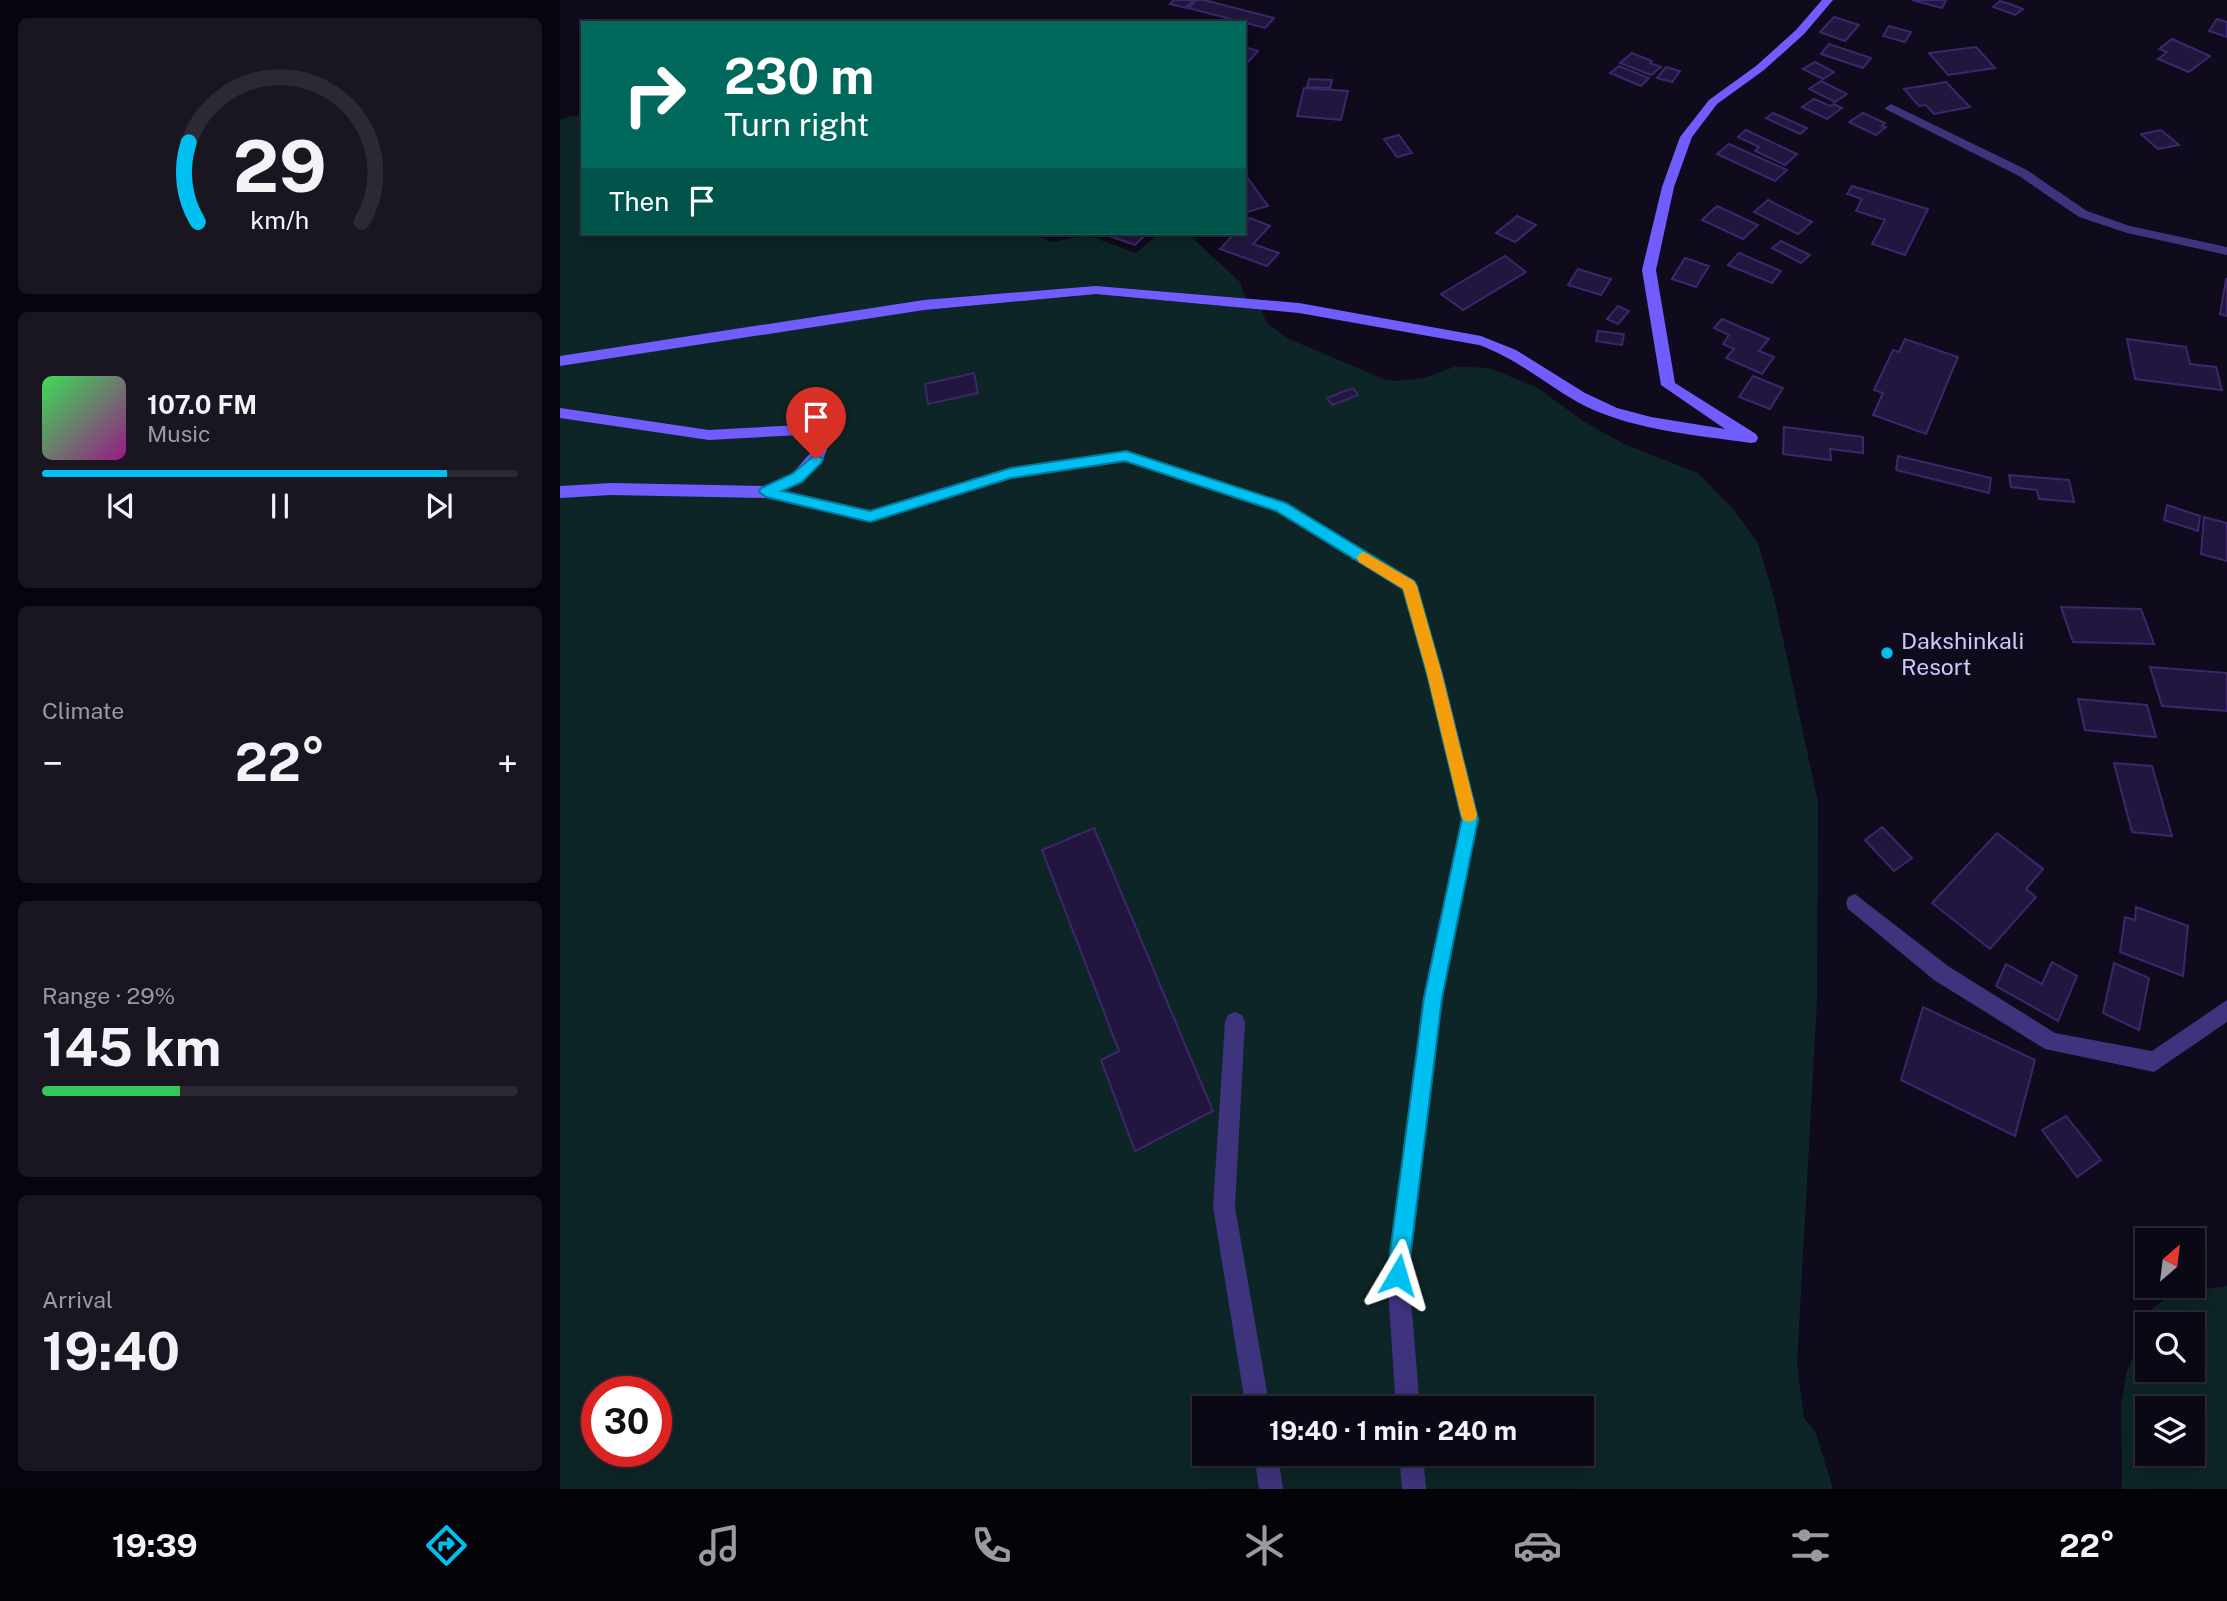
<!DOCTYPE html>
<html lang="en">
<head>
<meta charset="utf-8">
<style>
	:root { --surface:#0b0815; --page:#191622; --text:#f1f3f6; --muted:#9a9aa0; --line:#2b2934; --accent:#00c0f1 }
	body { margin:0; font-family:"Public Sans",sans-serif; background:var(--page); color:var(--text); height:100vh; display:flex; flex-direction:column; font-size:26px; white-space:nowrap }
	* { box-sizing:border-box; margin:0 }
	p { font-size:23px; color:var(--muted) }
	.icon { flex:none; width:38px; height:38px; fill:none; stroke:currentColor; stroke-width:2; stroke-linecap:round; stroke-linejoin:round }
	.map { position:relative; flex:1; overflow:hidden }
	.sheet { display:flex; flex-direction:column; gap:18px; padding:18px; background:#06040c; width:560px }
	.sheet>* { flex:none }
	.banner { position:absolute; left:21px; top:21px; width:665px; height:214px; border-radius:0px; box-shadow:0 4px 18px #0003,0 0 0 2px var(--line); background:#00695c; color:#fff; overflow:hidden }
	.needle { width:46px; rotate:28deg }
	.buttons { position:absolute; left:1575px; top:1228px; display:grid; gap:14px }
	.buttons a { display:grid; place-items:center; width:70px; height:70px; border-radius:0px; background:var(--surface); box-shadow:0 4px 18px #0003,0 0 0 2px var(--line); font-size:35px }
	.speed { position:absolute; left:21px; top:1376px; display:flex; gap:14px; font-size:35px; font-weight:700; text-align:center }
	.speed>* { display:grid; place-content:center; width:91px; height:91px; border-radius:50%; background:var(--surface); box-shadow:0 4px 18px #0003,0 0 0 2px var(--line); line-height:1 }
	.speed .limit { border:10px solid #d22; background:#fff; color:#111 }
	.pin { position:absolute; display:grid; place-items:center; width:60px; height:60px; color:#fff; margin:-72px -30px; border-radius:50% 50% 50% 0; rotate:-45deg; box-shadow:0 0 7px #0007 }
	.pin .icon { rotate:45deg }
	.me { position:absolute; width:77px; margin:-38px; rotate:7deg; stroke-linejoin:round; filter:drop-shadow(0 0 5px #0008) }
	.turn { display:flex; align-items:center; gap:24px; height:147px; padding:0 28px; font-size:32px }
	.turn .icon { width:91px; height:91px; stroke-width:2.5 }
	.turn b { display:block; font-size:49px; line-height:60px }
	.then { display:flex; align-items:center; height:66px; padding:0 28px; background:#0003; gap:14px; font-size:26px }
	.big { font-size:52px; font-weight:700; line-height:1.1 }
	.sheet .tile { flex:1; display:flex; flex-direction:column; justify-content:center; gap:10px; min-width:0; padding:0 24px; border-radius:10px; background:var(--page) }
	.sheet .dial { align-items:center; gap:0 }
	.dial svg { height:182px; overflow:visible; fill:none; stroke:var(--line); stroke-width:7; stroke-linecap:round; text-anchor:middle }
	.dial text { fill:var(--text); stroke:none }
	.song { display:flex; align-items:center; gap:21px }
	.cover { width:84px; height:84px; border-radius:10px; background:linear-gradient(135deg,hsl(130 70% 55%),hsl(310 70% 35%)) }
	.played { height:7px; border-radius:4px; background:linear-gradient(90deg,var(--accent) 85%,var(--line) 85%) }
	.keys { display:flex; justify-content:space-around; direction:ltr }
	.heat { display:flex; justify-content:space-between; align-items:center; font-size:38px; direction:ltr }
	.charge { height:10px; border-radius:5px; background:linear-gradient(90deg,#34c759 29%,var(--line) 0) }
	.trip { position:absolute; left:632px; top:1396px; width:402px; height:70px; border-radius:0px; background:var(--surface); box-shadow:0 4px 18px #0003,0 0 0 2px var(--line); font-weight:700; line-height:70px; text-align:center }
	.dock { display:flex; height:112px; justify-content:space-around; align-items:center; background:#040308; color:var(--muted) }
	.dock .icon { width:49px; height:49px }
	.dock .current { color:var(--accent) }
	.dock b { font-size:32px; color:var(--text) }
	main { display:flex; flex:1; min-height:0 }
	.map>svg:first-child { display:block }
	.green { fill:#0d2526; fill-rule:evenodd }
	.building { fill:#22163e; stroke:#3b276b; stroke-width:2 }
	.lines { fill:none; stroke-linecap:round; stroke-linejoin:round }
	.street { fill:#3e337d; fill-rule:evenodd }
	.secondary { fill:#715dff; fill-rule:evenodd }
	.route { fill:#00c0f1; stroke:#007d9d; stroke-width:2 }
	.slow { fill:#f59e0b }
	.poi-dot { fill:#00c0f1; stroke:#0f0a1c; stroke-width:2.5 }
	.labels { text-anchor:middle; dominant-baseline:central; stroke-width:7; stroke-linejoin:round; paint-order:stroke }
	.poi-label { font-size:23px; fill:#d2c6ff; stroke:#0f0a1c; text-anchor:start }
</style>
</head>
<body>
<main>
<section class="sheet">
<div class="tile dial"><svg viewBox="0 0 100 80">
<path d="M14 69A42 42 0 1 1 86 69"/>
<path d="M14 69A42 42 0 0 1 10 34" stroke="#00c0f1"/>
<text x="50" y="56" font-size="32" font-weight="700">29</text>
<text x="50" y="72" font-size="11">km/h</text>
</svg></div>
<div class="tile">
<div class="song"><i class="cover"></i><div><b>107.0 FM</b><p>Music</p></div></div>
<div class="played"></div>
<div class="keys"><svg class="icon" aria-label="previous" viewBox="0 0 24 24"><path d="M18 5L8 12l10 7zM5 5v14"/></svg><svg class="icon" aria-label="pause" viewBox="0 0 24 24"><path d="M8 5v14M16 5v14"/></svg><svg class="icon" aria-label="next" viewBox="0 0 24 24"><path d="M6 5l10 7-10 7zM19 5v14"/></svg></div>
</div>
<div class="tile"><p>Climate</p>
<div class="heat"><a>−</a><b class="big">22°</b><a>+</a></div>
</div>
<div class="tile"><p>Range · 29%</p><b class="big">145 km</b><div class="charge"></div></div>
<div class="tile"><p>Arrival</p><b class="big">19:40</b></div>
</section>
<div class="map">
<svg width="1667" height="1489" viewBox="0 0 1667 1489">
	<rect width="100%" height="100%" fill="#0f0a1c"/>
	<g class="green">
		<path d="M12,115L23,117V233H470L492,242L527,235L576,253L600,233H627L680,282L686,299L703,307L702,313L708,324L729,339L826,380L837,381L864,378L894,367H912L932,369L978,388L1026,423L1064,444L1138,473L1173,509L1198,543L1214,597L1258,802L1257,1001L1237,1364L1244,1418L1256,1433L1273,1489H0V120ZM37,1391H96V1451H37ZM644,1409H1022V1454H644Z"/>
		<path d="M1667,1286V1489H1562L1561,1404L1567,1371L1593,1308L1611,1294ZM1587,1325H1633V1370H1587ZM1587,1409H1633V1454H1587Z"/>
	</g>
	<g class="building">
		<path d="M614,0H634L625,8L610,4Z"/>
		<path d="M637,0H644L714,18L705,28L628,8Z"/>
		<path d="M1352,0H1382L1386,1L1382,8Z"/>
		<path d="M1440,1L1450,4L1463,9L1455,15L1433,7Z"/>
		<path d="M1274,17L1299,25L1285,41L1260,32Z"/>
		<path d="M1657,19L1667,22V37L1649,31Z"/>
		<path d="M1329,26L1351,32L1345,42L1323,36Z"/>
		<path d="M1612,39L1650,56L1629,72L1598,59L1607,52L1599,49Z"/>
		<path d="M1269,44L1311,58L1303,68L1261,54Z"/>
		<path d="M684,47L698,51L688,62L684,61Z"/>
		<path d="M1416,47L1435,68L1388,75L1369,53Z"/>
		<path d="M1072,53L1092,61L1090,63L1101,67L1091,75L1060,63Z"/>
		<path d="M1255,62L1274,72L1263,79L1243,69Z"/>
		<path d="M1059,66L1089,78L1081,86L1050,73Z"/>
		<path d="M1106,67L1120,71L1112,82L1097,78Z"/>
		<path d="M749,79L772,80L770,88L747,87Z"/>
		<path d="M1261,81L1287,94L1275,102L1249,89Z"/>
		<path d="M1386,82L1410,107L1374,114L1366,105L1359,106L1344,89Z"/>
		<path d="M744,88L788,91L781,120L737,116Z"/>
		<path d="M1254,99L1270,106L1274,104L1282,108L1267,119L1242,107Z"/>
		<path d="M1213,113L1247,128L1240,134L1206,118Z"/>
		<path d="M1303,113L1325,123L1322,126L1326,127L1316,135L1289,122Z"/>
		<path d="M1186,130L1237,154L1225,165L1195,151L1199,147L1178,137Z"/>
		<path d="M1601,130L1619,145L1598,149L1581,134Z"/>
		<path d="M839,135L852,153L837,157L824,139Z"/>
		<path d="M1169,144L1227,170L1215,181L1157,154Z"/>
		<path d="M684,173L708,206L684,213Z"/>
		<path d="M1292,186L1368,209L1345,255L1312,244L1325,220L1296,211L1302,199L1287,194Z"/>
		<path d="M1208,200L1252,222L1238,234L1194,212Z"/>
		<path d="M1157,206L1198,225L1183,239L1142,220Z"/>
		<path d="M957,216L976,225L955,242L936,233Z"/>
		<path d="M690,218L710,226L693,244L719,253L707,266L660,249L675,233H684V224Z"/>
		<path d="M541,233H587L575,245Z"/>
		<path d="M1221,241L1250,255L1241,263L1212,248Z"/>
		<path d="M1179,253L1221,271L1212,283L1168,265Z"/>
		<path d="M945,256L966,272L903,310L881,294Z"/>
		<path d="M1125,258L1149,266L1136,287L1112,279Z"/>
		<path d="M1018,269L1051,279L1041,295L1008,285Z"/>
		<path d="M1666,279H1667V316L1660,314Z"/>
		<path d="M1058,306L1069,311L1058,324L1047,319Z"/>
		<path d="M1162,319L1209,339L1199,351L1214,357L1202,374L1166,358L1174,349L1163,344L1169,335L1154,328Z"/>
		<path d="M1038,331L1064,334L1062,345L1036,341Z"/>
		<path d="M1345,339L1398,357L1366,434L1313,415L1323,393L1314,390L1333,350L1339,352Z"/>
		<path d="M1567,339L1626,347L1630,364L1656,367L1662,390L1575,379Z"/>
		<path d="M414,373L418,393L368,404L365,384Z"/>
		<path d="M1193,376L1223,388L1210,409L1179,397Z"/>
		<path d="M793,388L798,395L772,405L767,398Z"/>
		<path d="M1224,427L1303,437V453L1270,449L1271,460L1223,454Z"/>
		<path d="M1338,456L1431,478L1429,493L1336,470Z"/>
		<path d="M1449,475L1509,480L1514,502L1479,499L1477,490L1451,487Z"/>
		<path d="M1607,505L1640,516L1638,531L1604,520Z"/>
		<path d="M1644,517L1667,523V561L1641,554Z"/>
		<path d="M1501,607L1581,609L1594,644L1513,642Z"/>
		<path d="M1590,667L1667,673V711L1602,706Z"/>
		<path d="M1518,699L1587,705L1596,737L1525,730Z"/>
		<path d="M1554,763L1592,766L1612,836L1572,832Z"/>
		<path d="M1322,827L1352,858L1334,871L1305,840Z"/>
		<path d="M534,828L653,1111L575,1151L541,1060L559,1051L482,850Z"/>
		<path d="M1437,833L1483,869L1466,889L1476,897L1430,949L1372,903Z"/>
		<path d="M1576,907L1628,926L1623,976L1560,952L1565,917L1575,920Z"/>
		<path d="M1492,962L1517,976L1498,1021L1436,986L1446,964L1482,984Z"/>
		<path d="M1554,963L1589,978L1579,1030L1543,1013Z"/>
		<path d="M1363,1007L1475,1060L1455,1136L1341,1080Z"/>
		<path d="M1506,1116L1541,1160L1517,1177L1482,1130Z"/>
	</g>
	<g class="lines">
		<g class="street">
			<path d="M1331,104L1467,170L1527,211L1570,226L1667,247V255L1567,233L1519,217L1459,176L1327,110L1325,108Z"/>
			<path d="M566,451L726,503L855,581L857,586L883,674L919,819L883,997L849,1275L860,1409H836L827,1275L863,997L901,819L867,674L842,590L716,511L566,462L451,479L310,522L206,498L198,492L206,486L310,510L451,467Z"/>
			<path d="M1295,894L1388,966L1495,1033L1592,1051L1667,1000V1022L1594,1072L1485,1049L1374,980L1288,909L1286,903L1288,897Z"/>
			<path d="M675,1012L682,1015L685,1022L675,1207L710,1409H686L653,1207L665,1022L668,1015Z"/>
			<path d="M694,1454H718L723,1489H699Z"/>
			<path d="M839,1454H863L866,1489H842Z"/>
		</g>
		<g class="secondary">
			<path d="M1262,0H1273L1244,34L1204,70L1157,104L1132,137L1114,187L1096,270L1115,383L1196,434L1198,438L1196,442L1191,443C1137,435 1078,431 1027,407C990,388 959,359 919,345L739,313L536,294L364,310L0,366V356L364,300L536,286L739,303L921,336L956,350L1025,393L1057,408L1091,417L1165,429L1101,385L1082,270L1102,187L1120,137L1149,100L1196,66L1236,30Z"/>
			<path d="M0,408L149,430L241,425L259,431L267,450L261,463L242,482L206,498L51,495L0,498V486L51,483L204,486L232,474L253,450L248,438L240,435L149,440L0,418Z"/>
		</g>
	</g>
	<path class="route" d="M566,451L726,503L854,581L857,586L882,674L918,819L882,998L848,1275L845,1282L838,1285L830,1282L827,1275L864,998L902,819L867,674L843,589L716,511L565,461L451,478L310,522L206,497L199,492L201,488L232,474L256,454L263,459L261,463L242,482L222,491L310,511L451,468Z"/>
	<path class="slow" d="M804,552L854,581L857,586L882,674L917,815L915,820L909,822L903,820L901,815L867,674L843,589L799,562L797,558L799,554Z"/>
	<circle class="poi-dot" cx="1327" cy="653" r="7"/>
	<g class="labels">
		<g class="poi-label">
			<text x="1341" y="640">Dakshinkali<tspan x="1341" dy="26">Resort</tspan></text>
		</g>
	</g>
</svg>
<div class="buttons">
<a><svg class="needle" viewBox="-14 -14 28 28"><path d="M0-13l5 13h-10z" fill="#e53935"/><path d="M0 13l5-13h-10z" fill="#9a9aa0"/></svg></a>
<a><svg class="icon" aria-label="search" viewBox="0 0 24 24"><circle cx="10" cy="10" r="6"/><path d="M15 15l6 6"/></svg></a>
<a><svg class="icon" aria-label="layers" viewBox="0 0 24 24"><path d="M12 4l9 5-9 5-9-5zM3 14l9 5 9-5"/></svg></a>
</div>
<div class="speed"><div class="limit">30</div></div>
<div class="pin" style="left:256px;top:459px;background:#d93025"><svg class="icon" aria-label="arrive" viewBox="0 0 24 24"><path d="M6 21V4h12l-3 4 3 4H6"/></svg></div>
<svg class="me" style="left:838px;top:1275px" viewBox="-20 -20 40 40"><path d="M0-17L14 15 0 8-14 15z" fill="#00c0f1" stroke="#fff" stroke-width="4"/></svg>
<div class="trip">19:40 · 1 min · 240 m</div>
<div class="banner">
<div class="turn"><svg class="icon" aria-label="right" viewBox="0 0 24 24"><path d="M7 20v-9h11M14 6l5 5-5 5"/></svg><div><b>230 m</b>Turn right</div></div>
<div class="then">Then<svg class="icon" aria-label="arrive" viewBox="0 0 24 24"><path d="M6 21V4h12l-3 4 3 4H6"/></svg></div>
</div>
</div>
</main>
<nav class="dock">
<b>19:39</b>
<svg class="icon current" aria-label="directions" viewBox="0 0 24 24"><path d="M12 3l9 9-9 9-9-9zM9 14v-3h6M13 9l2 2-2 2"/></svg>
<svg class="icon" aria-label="music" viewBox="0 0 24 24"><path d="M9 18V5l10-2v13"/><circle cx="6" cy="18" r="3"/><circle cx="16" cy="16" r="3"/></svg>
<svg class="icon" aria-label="phone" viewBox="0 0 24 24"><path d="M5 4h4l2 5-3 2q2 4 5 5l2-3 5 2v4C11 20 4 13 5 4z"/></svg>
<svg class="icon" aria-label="climate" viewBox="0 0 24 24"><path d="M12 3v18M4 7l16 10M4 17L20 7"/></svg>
<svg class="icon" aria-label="car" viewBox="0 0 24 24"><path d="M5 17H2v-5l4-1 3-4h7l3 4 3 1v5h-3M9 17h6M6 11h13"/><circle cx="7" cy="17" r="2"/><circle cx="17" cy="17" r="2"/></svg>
<svg class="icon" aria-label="filters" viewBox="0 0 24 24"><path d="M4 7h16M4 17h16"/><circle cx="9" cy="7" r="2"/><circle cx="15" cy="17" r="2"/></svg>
<b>22°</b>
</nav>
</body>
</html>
